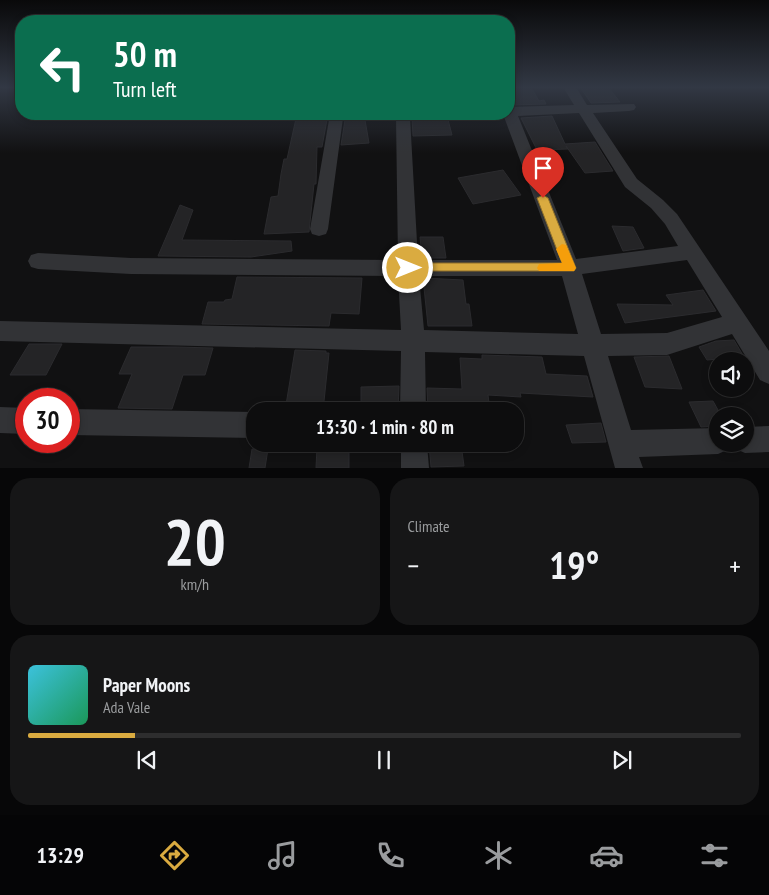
<!DOCTYPE html>
<html lang="en">
<head>
<meta charset="utf-8">
<style>
	:root { --surface:#0d0d0e; --page:#161617; --text:#f1f3f6; --muted:#9a9c9e; --line:#2d2d2e; --accent:#daab40 }
	body { margin:0; font-family:"PT Sans Narrow",sans-serif; background:var(--page); color:var(--text); height:100vh; display:flex; flex-direction:column; font-size:19px; white-space:nowrap }
	* { box-sizing:border-box; margin:0 }
	p { font-size:16px; color:var(--muted) }
	.icon { flex:none; width:28px; height:28px; fill:none; stroke:currentColor; stroke-width:2; stroke-linecap:round; stroke-linejoin:round }
	.map { position:relative; height:468px; overflow:hidden }
	.panel { display:flex; flex-direction:column; gap:10px; padding:10px; background:#070708; flex:1 }
	.panel>* { flex:none }
	.top-card { position:absolute; left:15px; top:15px; width:500px; height:105px; border-radius:20px; box-shadow:0 2px 8px #0003,0 0 0 1px var(--line); background:#0b6e4f; color:#fff; overflow:hidden }
	.controls { position:absolute; left:709px; top:352px; display:grid; gap:10px }
	.controls a { display:grid; place-items:center; width:45px; height:45px; border-radius:50%; background:var(--surface); box-shadow:0 2px 8px #0003,0 0 0 1px var(--line); font-size:25px }
	.speed { position:absolute; left:15px; top:388px; display:flex; gap:10px; font-size:25px; font-weight:700; text-align:center }
	.speed>* { display:grid; place-content:center; width:65px; height:65px; border-radius:50%; background:var(--surface); box-shadow:0 2px 8px #0003,0 0 0 1px var(--line); line-height:1 }
	.speed .limit { border:8px solid #d22; background:#fff; color:#111 }
	.pin { position:absolute; display:grid; place-items:center; width:42px; height:42px; color:#fff; margin:-51px -21px; border-radius:50% 50% 50% 0; rotate:-45deg; box-shadow:0 0 5px #0007 }
	.pin .icon { rotate:45deg }
	.me { position:absolute; width:55px; margin:-28px; rotate:90deg; stroke-linejoin:round; filter:drop-shadow(0 0 4px #0008) }
	.turn { display:flex; align-items:center; gap:18px; height:105px; padding:0 15px; font-size:22px }
	.turn .icon { width:65px; height:65px; stroke-width:2.5 }
	.turn b { display:block; font-size:35px; line-height:42px }
	.big { font-size:38px; font-weight:600; line-height:1.1 }
	.panel .widget { flex:1; display:flex; flex-direction:column; justify-content:center; gap:8px; min-width:0; padding:0 18px; border-radius:20px; background:var(--page) }
	.panel .dial { align-items:center; gap:0 }
	.dial b { font-size:65px; line-height:1 }
	.song { display:flex; align-items:center; gap:15px }
	.cover { width:60px; height:60px; border-radius:8px; background:linear-gradient(135deg,hsl(190 70% 55%),hsl(150 70% 35%)) }
	.played { height:5px; border-radius:2px; background:linear-gradient(90deg,var(--accent) 15%,var(--line) 15%) }
	.keys { display:flex; justify-content:space-around; direction:ltr }
	.heat { display:flex; justify-content:space-between; align-items:center; font-size:28px; direction:ltr }
	.panel .tiles { flex:1; display:grid; gap:10px; grid-template-columns:1fr 1fr }
	.widget:last-child { grid-column:span 2 }
	.trip { position:absolute; left:246px; top:402px; width:278px; height:50px; border-radius:20px; background:var(--surface); box-shadow:0 2px 8px #0003,0 0 0 1px var(--line); font-weight:600; line-height:50px; text-align:center }
	.menu { display:flex; height:80px; justify-content:space-around; align-items:center; background:#050506; color:var(--muted) }
	.menu .icon { width:35px; height:35px }
	.menu .on { color:var(--accent) }
	.menu b { font-size:22px; color:var(--text) }
	.map>svg:first-child { display:block }
	.building { fill:#242426; stroke:#2b2b2e }
	.lines { fill:none; stroke-linecap:round; stroke-linejoin:round }
	.minor { fill:#323336; fill-rule:evenodd }
	.route { fill:#daab40; stroke:#8e6f2a }
	.slow { fill:#f59e0b }
</style>
</head>
<body>
<div class="map">
<svg width="769" height="468" viewBox="0 0 769 468">
	<rect width="100%" height="100%" fill="#111112"/>
	<g class="building">
		<path d="M509,87H531L539,101L544,100L546,104L511,105Z"/>
		<path d="M580,87H608L620,102L591,103Z"/>
		<path d="M297,114H328L322,147H317L316,184H314L309,232L264,234L271,197L278,196L281,174L284,159H287Z"/>
		<path d="M447,116L452,135L413,136L412,117Z"/>
		<path d="M552,116L565,144L595,142L613,171L585,173L566,146L568,149L537,150L521,118Z"/>
		<path d="M345,120H365L369,143L341,145Z"/>
		<path d="M503,170L521,195L473,204L458,178Z"/>
		<path d="M180,205L193,210L182,240L291,241L292,251L251,257L158,256Z"/>
		<path d="M612,226L633,227L644,248L623,251Z"/>
		<path d="M420,237H443L446,258H422Z"/>
		<path d="M237,277L362,278L359,314L331,313L329,326L202,324L208,302H224L225,300L232,299Z"/>
		<path d="M423,278L463,280L466,304H469L472,326H428Z"/>
		<path d="M703,290L716,311L625,323L617,304L673,305L666,295Z"/>
		<path d="M734,340L744,357L707,360L699,347L716,341Z"/>
		<path d="M29,344H62L46,375H10Z"/>
		<path d="M131,347H176L213,348L205,375H183L172,409L118,408L132,374H119Z"/>
		<path d="M295,350L326,351V353H329L323,411H285Z"/>
		<path d="M482,355L542,357L546,374L587,376L593,397L520,393L521,397L488,395L490,411H428L427,388L462,389L460,358L482,359Z"/>
		<path d="M669,356L682,389L645,387L634,357Z"/>
		<path d="M399,386L398,411H361V387Z"/>
		<path d="M713,401L718,410V426L701,427L689,402Z"/>
		<path d="M601,423L606,442L572,443L566,425Z"/>
		<path d="M429,444H461L464,466L431,467Z"/>
		<path d="M349,445V468H316L317,447Z"/>
		<path d="M252,449H268L265,468H249Z"/>
	</g>
	<g class="lines">
		<g class="minor">
			<path d="M563,87H576L587,105L634,104L636,107L634,110L629,111L593,113L637,179L663,200L677,214L769,351V384L760,380L732,334L667,355L608,356L631,430L718,428V444H730L727,450L718,454L639,457L643,468H615L584,356L425,352L426,411H400L401,351L0,341V321L401,330L398,276L131,274L38,269L31,267L28,261L31,255L38,253L131,258L398,260L396,118H343L328,229L326,234L319,236L312,234L310,229L330,114H412L410,117L418,260H557L503,114H509V107L574,105ZM579,113L625,187L651,208L665,224L678,246L576,259L518,116ZM687,260L722,317L667,333L601,334L582,274ZM419,276H562L578,334L424,330Z"/>
			<path d="M0,407L26,408V434L0,433Z"/>
			<path d="M69,409L255,412V438L69,435Z"/>
			<path d="M769,426V452L745,453L736,449L733,444H745V427Z"/>
			<path d="M401,444H427L429,468H401Z"/>
		</g>
	</g>
	<linearGradient id="sky" x2="0" y2="1"><stop stop-color="#09090a"/><stop offset="0.57" stop-color="#323844"/><stop offset="1" stop-color="#323844" stop-opacity="0"/></linearGradient>
	<rect width="769" height="153" fill="url(#sky)"/>
	<path class="route" d="M543,195L548,198L576,268L574,271H404L402,268L404,264L408,263H562L537,198Z"/>
	<path class="slow" d="M562,244L566,245L576,268L574,271H539L537,268L539,264L562,263L556,249Z"/>
</svg>
<div class="controls">
<a><svg class="icon" aria-label="sound" viewBox="0 0 24 24"><path d="M4 9h4l5-4v14l-5-4H4zM17 9q2 3 0 6"/></svg></a>
<a><svg class="icon" aria-label="layers" viewBox="0 0 24 24"><path d="M12 4l9 5-9 5-9-5zM3 14l9 5 9-5"/></svg></a>
</div>
<div class="speed"><div class="limit">30</div></div>
<div class="pin" style="left:543px;top:198px;background:#d93025"><svg class="icon" aria-label="arrive" viewBox="0 0 24 24"><path d="M6 21V4h12l-3 4 3 4H6"/></svg></div>
<svg class="me" style="left:408px;top:268px" viewBox="-20 -20 40 40"><circle r="17" fill="#daab40" stroke="#fff" stroke-width="3"/><path d="M0-11L8 9 0 5-8 9z" fill="#fff"/></svg>
<div class="trip">13:30 · 1 min · 80 m</div>
<div class="top-card">
<div class="turn"><svg class="icon" aria-label="left" viewBox="0 0 24 24"><path d="M17 20v-9H6M10 6l-5 5 5 5"/></svg><div><b>50 m</b>Turn left</div></div>
</div>
</div>
<section class="panel">
<div class="tiles">
<div class="widget dial"><b>20</b><p>km/h</p></div>
<div class="widget"><p>Climate</p>
<div class="heat"><a>−</a><b class="big">19°</b><a>+</a></div>
</div>
<div class="widget">
<div class="song"><i class="cover"></i><div><b>Paper Moons</b><p>Ada Vale</p></div></div>
<div class="played"></div>
<div class="keys"><svg class="icon" aria-label="previous" viewBox="0 0 24 24"><path d="M18 5L8 12l10 7zM5 5v14"/></svg><svg class="icon" aria-label="pause" viewBox="0 0 24 24"><path d="M8 5v14M16 5v14"/></svg><svg class="icon" aria-label="next" viewBox="0 0 24 24"><path d="M6 5l10 7-10 7zM19 5v14"/></svg></div>
</div>
</div>
</section>
<nav class="menu">
<b>13:29</b>
<svg class="icon on" aria-label="directions" viewBox="0 0 24 24"><path d="M12 3l9 9-9 9-9-9zM9 14v-3h6M13 9l2 2-2 2"/></svg>
<svg class="icon" aria-label="music" viewBox="0 0 24 24"><path d="M9 18V5l10-2v13"/><circle cx="6" cy="18" r="3"/><circle cx="16" cy="16" r="3"/></svg>
<svg class="icon" aria-label="phone" viewBox="0 0 24 24"><path d="M5 4h4l2 5-3 2q2 4 5 5l2-3 5 2v4C11 20 4 13 5 4z"/></svg>
<svg class="icon" aria-label="climate" viewBox="0 0 24 24"><path d="M12 3v18M4 7l16 10M4 17L20 7"/></svg>
<svg class="icon" aria-label="car" viewBox="0 0 24 24"><path d="M5 17H2v-5l4-1 3-4h7l3 4 3 1v5h-3M9 17h6M6 11h13"/><circle cx="7" cy="17" r="2"/><circle cx="17" cy="17" r="2"/></svg>
<svg class="icon" aria-label="filters" viewBox="0 0 24 24"><path d="M4 7h16M4 17h16"/><circle cx="9" cy="7" r="2"/><circle cx="15" cy="17" r="2"/></svg>
</nav>
</body>
</html>
